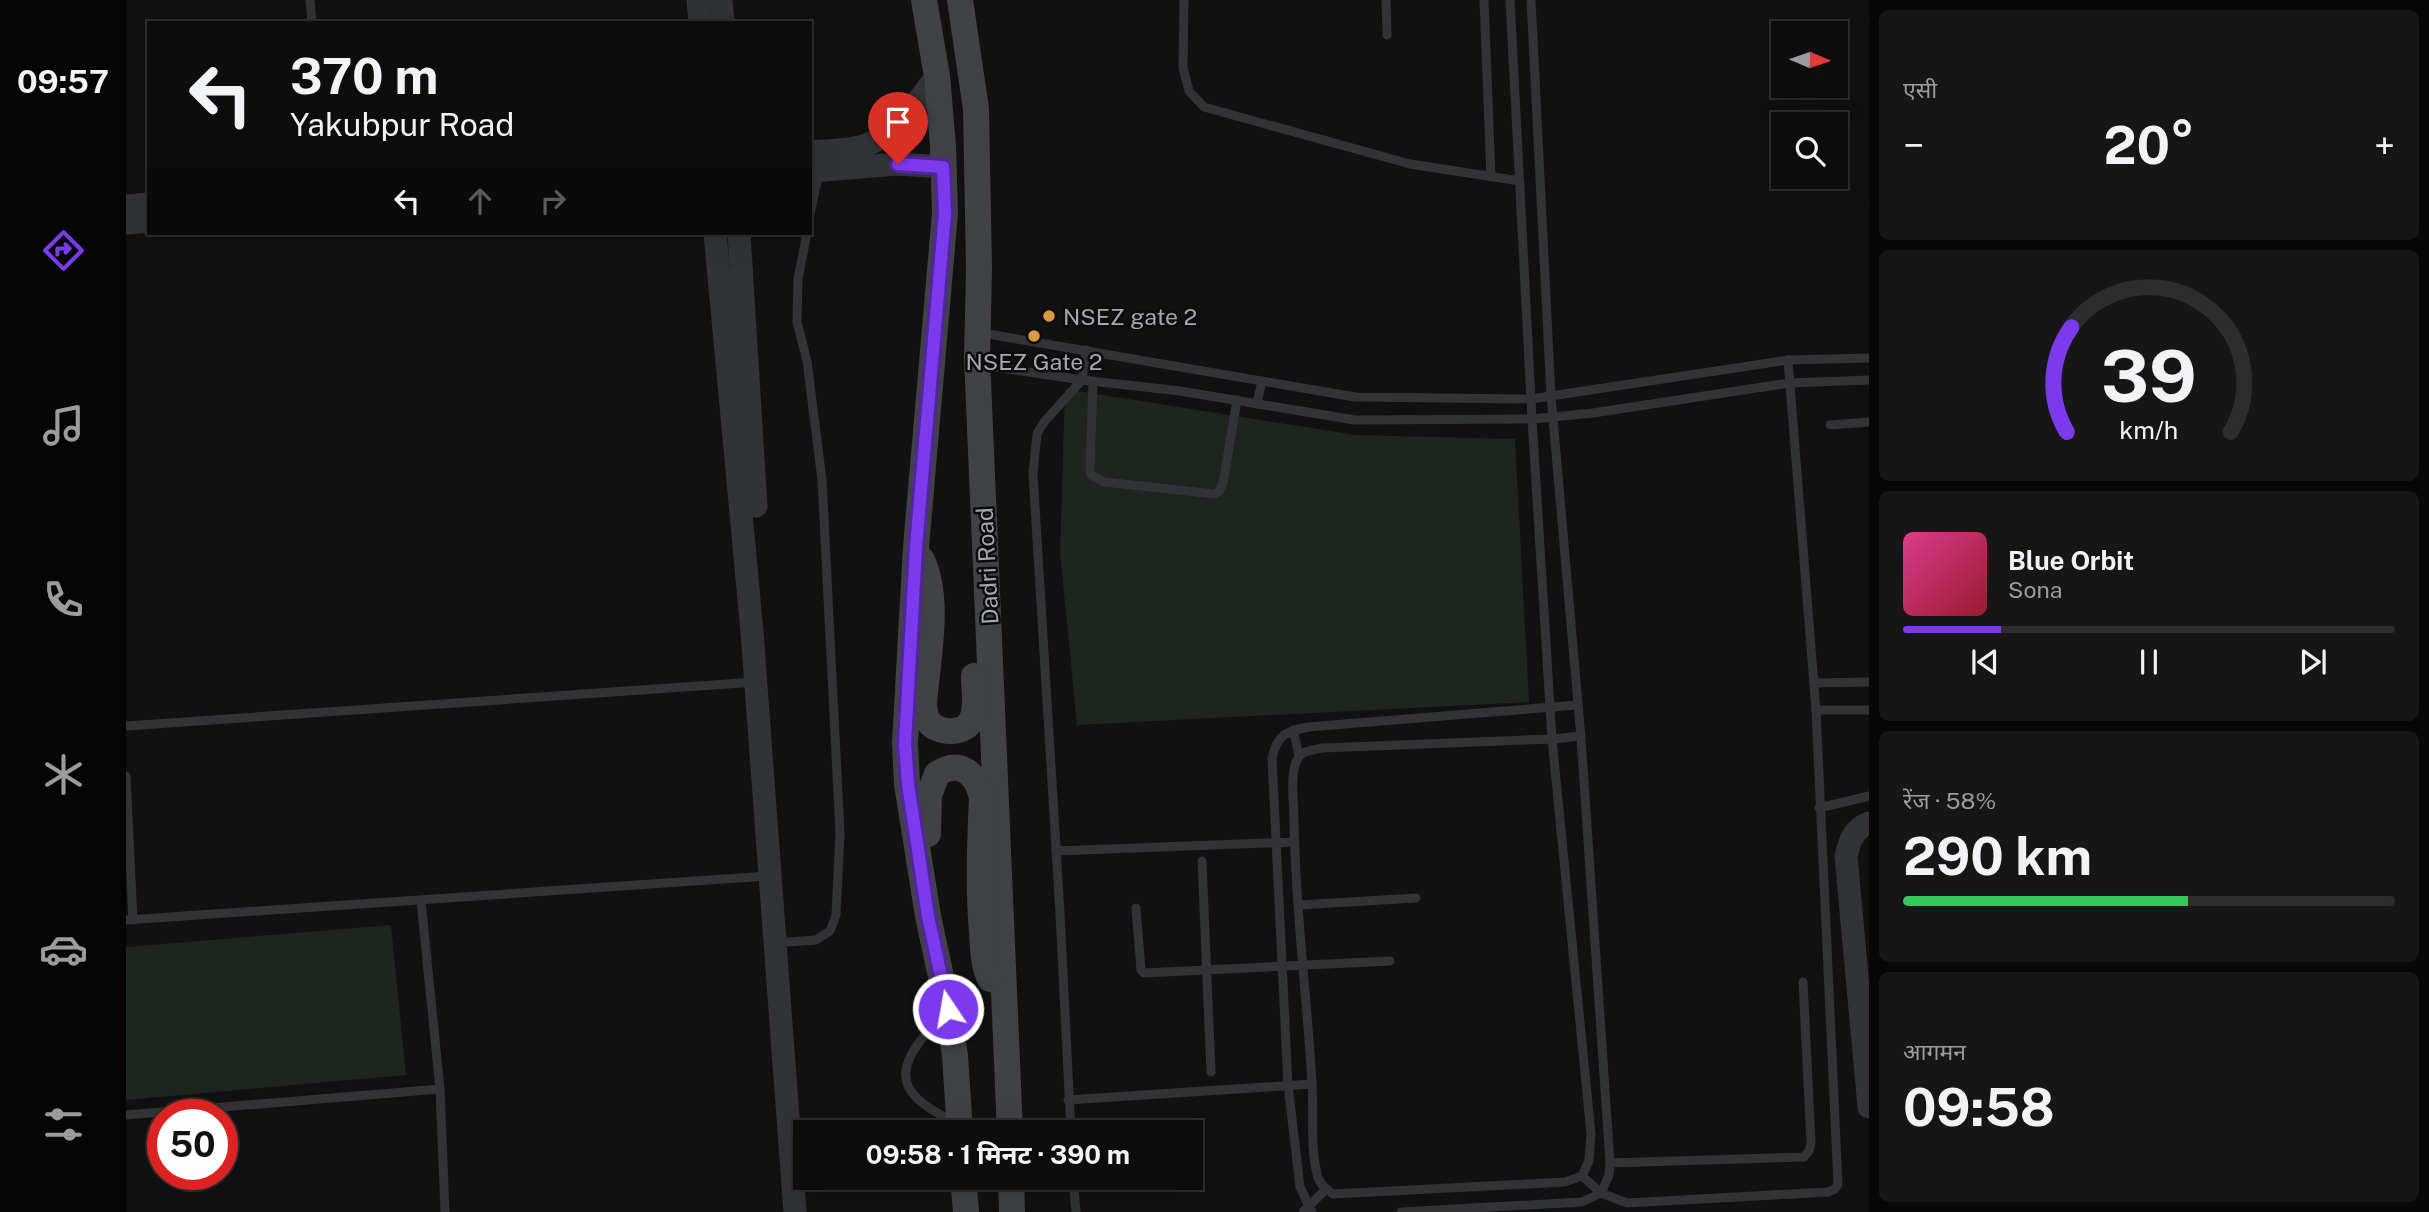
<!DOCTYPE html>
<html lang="hi">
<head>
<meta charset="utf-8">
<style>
	:root { --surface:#0d0d0e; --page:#161617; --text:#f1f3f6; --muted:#9a9c9e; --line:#2d2d2e; --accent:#7c3aed }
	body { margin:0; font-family:"Public Sans","Noto Sans Devanagari",sans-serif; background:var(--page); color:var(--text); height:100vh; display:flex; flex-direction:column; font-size:26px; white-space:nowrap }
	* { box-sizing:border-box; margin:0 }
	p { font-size:23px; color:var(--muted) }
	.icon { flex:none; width:38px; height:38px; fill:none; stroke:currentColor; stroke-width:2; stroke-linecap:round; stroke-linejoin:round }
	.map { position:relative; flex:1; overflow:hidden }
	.panel { display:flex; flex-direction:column; gap:10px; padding:10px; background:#070708; width:560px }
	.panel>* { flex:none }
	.guide { position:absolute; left:21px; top:21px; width:665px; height:214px; border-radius:0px; box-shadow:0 7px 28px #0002,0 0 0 2px var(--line); background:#0d0d0e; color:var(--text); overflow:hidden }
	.needle { width:46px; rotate:92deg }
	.fabs { position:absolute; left:1645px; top:21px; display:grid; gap:14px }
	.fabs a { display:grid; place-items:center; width:77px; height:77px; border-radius:0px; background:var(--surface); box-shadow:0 7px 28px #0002,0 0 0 2px var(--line); font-size:35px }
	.speed { position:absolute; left:21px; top:1099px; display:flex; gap:14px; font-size:35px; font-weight:700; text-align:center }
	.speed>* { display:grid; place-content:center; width:91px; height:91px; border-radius:50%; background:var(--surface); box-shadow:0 7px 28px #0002,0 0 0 2px var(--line); line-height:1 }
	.speed .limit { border:10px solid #d22; background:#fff; color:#111 }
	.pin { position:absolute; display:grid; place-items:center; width:60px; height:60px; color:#fff; margin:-72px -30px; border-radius:50% 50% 50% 0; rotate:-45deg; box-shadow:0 0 7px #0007 }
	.pin .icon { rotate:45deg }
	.me { position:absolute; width:77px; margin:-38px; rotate:348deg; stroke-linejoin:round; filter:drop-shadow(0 0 5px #0008) }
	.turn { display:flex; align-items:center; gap:24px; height:147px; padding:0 28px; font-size:32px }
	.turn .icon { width:91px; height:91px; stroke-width:2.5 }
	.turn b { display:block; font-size:49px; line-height:60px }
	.lanes { display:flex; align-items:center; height:66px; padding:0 28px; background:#0003; justify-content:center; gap:35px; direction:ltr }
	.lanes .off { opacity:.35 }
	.big { font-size:52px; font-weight:700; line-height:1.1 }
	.panel .tile { flex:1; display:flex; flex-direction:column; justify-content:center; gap:10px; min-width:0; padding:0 24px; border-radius:10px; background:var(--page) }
	.panel .dial { align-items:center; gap:0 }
	.dial svg { height:182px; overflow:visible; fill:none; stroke:var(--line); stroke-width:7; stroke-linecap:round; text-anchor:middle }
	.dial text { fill:var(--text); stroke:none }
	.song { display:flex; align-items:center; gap:21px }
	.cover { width:84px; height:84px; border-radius:10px; background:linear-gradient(135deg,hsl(330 70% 55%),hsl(350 70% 35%)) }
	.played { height:7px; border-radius:4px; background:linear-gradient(90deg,var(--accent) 20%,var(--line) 20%) }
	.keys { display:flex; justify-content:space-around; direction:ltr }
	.heat { display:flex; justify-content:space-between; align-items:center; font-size:38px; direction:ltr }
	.charge { height:10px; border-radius:5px; background:linear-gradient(90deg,#34c759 58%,var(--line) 0) }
	.trip { position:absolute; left:667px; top:1120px; width:410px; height:70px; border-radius:0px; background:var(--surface); box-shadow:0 7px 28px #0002,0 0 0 2px var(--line); font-weight:700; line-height:70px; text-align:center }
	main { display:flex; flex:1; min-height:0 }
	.dock { display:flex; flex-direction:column; width:126px; justify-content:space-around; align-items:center; background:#050506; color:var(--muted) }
	.dock .icon { width:49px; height:49px }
	.dock .on { color:var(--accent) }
	.dock b { font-size:32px; color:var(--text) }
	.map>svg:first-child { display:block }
	.green { fill:#1e241e }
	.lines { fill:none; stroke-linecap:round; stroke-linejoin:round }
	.service { stroke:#323336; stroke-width:9 }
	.tertiary { stroke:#323336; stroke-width:23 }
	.secondary { stroke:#404246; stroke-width:26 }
	.route-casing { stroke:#51269a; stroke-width:18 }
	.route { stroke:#7c3aed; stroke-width:12 }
	.poi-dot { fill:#dc9b3f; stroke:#0c0c0d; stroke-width:2.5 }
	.labels { text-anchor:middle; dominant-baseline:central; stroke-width:5; stroke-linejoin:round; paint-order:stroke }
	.poi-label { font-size:23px; fill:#a4a9b1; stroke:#0c0c0d; text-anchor:start }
	.street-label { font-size:23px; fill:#a4a9b1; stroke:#0c0c0d }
</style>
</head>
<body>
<main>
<nav class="dock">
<b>09:57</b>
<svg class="icon on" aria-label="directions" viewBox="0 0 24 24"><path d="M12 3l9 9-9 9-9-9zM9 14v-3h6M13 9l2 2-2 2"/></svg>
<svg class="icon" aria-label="music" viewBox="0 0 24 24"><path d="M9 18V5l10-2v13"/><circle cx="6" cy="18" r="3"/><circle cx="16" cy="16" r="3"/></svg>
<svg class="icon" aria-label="phone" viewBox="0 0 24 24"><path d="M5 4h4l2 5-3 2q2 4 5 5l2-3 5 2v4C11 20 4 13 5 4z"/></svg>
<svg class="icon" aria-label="climate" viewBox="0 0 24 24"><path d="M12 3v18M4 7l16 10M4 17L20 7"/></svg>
<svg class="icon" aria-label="car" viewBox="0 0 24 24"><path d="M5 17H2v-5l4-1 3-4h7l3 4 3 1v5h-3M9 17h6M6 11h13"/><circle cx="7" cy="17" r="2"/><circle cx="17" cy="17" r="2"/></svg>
<svg class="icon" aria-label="filters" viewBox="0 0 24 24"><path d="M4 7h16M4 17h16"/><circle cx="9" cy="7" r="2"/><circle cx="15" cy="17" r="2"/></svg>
</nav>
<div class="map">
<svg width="1743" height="1212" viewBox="0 0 1743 1212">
	<rect width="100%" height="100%" fill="#111112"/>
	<g class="green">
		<path d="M939,389L1230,435L1389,439L1403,702L951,725L934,553Z"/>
		<path d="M265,925L280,1075L0,1100V947Z"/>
	</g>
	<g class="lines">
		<g class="service">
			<path d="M184,0L186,23"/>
			<path d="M1058,0L1057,68L1063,91L1078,107L1284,164L1394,181"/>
			<path d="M1260,0L1261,35"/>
			<path d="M1358,0L1365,177"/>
			<path d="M1384,0L1406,419L1426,739L1465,1134L1463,1161L1456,1176L1439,1182L1207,1194C1199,1188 1193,1184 1191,1174C1184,1147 1188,1111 1186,1083C1181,995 1169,908 1168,820C1168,803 1164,779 1170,762C1174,750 1187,750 1197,748L1426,739L1455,736"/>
			<path d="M684,214L693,172"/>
			<path d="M856,333L1229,397L1405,399L1662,360L1743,358"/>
			<path d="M856,365L956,380L1054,391L1229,420L1406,419L1467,413L1663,383L1743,380"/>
			<path d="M967,381L964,469L965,475L978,482L1089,494L1094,490L1097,483L1111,400"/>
			<path d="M1131,404L1136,381"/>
			<path d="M1704,425L1743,422"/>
			<path d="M1688,683L1743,682"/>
			<path d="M1690,710H1743"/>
			<path d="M0,726L630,682"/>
			<path d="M1167,730L1173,755"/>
			<path d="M0,776L7,920"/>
			<path d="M1693,808L1743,796"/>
			<path d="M930,851L1169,842"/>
			<path d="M1076,861L1085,1072"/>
			<path d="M295,901L314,1089L319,1212"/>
			<path d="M1173,905L1290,898"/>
			<path d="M1010,908L1015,970L1018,973L1264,961"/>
			<path d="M0,920L643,876"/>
			<path d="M661,942L690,940L704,931L710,915L714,833L696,480L681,361L671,322L672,279L681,233"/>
			<path d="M818,1013C773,1062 757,1089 829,1122"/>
			<path d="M942,1100L1186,1084"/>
			<path d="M0,1115L314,1089"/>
			<path d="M945,1132L934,913L907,473L911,434L918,422L956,380L960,350"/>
			<path d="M1484,1163L1678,1157L1683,1151L1685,1143L1677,982"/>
			<path d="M1456,1176L1475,1193L1501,1203L1702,1192L1709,1189L1712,1184L1690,710L1662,360"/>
			<path d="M947,1178L950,1212"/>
			<path d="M1177,1212L1200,1189"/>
			<path d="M1186,1212L1174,1187L1162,1085L1146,758C1152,734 1159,732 1182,727L1451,705"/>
			<path d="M1275,1212L1456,1202L1475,1193L1483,1175L1484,1163L1455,738L1425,396L1405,0"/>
		</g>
		<g class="tertiary">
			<path d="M572,0L574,23"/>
			<path d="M595,0L597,23"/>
			<path d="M684,152C704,150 727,151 745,143C774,131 792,100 811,76"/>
			<path d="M684,171L772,164L817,167"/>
			<path d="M0,206L23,204"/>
			<path d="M0,223L23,221"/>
			<path d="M589,233L626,632L669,1212"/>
			<path d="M613,233L630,506"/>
			<path d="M1743,823C1727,829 1724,840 1720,856L1743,1107"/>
		</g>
		<g class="secondary">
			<path d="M798,0L811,76L817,146L819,213L790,547L779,743L781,784L802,916L822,1009L829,1056L834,1132"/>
			<path d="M834,0L850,109L853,269L851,357L884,1132"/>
			<path d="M796,560C815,601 801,660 798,705C799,710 799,716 802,721C811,734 837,735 845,721C852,709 848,690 848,676"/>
			<path d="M802,834L803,795L811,774C834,759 850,773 856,797C854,842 852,886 856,932C857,947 857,965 864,979"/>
			<path d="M837,1178L840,1212"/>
			<path d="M885,1178L886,1212"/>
		</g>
	</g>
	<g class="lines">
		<defs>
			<path id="route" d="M772,164L817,167L819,213L790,547L779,743L782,784L802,916L822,1009"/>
		</defs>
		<use href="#route" class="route-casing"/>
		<use href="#route" class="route"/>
	</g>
	<g class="poi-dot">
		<circle cx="923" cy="316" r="7"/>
		<circle cx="908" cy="336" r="7"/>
	</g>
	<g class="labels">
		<g class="poi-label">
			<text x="937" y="316">NSEZ gate 2</text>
			<text x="908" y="361" text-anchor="middle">NSEZ Gate 2</text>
		</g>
		<g class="street-label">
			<text transform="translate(861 566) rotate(-93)">Dadri Road</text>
		</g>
	</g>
</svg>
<div class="fabs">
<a><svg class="needle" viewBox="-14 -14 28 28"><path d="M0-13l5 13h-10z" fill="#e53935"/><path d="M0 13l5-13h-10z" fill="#9a9c9e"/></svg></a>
<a><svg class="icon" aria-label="search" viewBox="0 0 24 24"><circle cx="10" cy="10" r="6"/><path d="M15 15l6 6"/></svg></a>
</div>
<div class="speed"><div class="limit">50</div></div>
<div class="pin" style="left:772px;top:164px;background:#d93025"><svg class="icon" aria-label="arrive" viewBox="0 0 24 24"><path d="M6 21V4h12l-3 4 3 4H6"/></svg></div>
<svg class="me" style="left:822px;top:1009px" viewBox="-20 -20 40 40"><circle r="17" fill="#7c3aed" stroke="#fff" stroke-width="3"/><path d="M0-11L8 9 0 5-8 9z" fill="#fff"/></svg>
<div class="trip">09:58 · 1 मिनट · 390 m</div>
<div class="guide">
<div class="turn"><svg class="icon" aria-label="left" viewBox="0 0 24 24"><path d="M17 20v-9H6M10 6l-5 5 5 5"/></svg><div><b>370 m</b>Yakubpur Road</div></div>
<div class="lanes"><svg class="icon" aria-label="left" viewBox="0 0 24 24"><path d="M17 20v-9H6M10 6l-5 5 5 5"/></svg><svg class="icon off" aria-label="ahead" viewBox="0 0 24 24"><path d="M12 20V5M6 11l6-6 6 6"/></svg><svg class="icon off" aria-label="right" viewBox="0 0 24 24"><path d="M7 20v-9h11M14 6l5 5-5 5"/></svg></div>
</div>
</div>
<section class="panel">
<div class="tile"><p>एसी</p>
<div class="heat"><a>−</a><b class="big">20°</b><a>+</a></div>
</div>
<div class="tile dial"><svg viewBox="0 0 100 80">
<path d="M14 69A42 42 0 1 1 86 69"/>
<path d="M14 69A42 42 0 0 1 16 23" stroke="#7c3aed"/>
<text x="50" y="56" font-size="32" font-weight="700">39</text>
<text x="50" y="72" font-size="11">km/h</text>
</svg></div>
<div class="tile">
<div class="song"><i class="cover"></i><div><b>Blue Orbit</b><p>Sona</p></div></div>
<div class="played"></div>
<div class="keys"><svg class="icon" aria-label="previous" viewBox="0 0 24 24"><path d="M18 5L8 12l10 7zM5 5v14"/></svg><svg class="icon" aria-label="pause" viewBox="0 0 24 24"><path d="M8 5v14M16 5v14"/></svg><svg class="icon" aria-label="next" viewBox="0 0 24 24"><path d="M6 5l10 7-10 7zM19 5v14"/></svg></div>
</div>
<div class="tile"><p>रेंज · 58%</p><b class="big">290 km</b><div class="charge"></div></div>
<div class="tile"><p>आगमन</p><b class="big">09:58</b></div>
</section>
</main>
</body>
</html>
